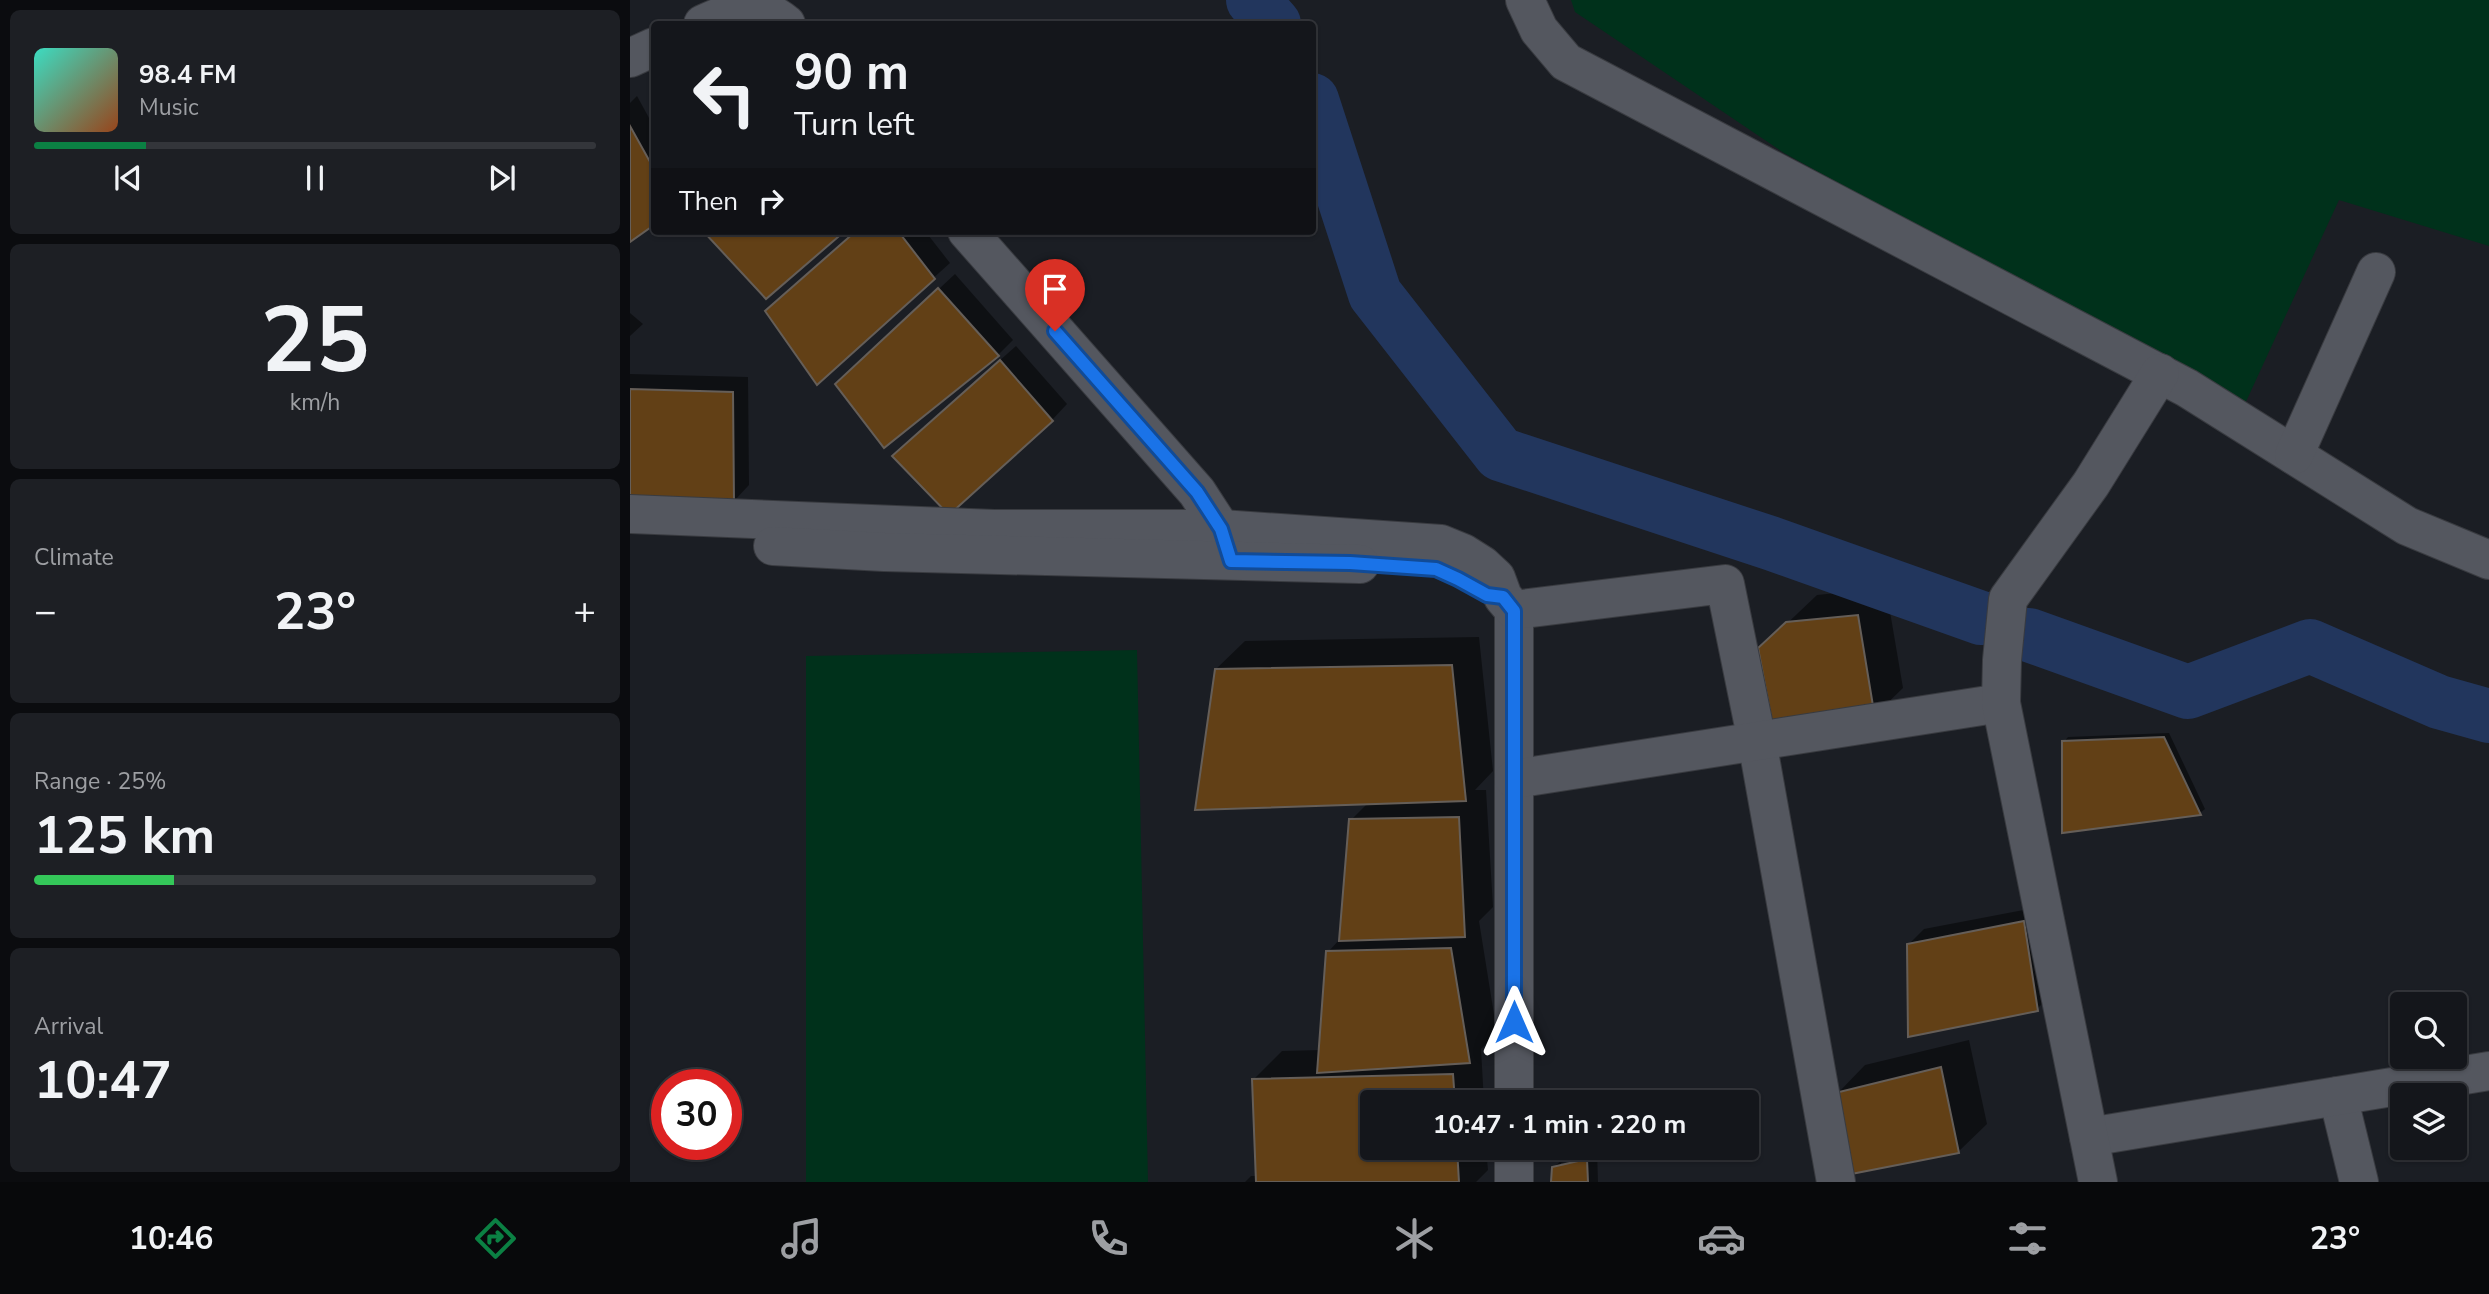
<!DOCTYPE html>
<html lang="en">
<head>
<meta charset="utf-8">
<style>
	:root { --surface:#14161b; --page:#1d1f24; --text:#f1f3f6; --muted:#9d9fa3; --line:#33353a; --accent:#0b8043 }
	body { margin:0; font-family:"Nunito Sans",sans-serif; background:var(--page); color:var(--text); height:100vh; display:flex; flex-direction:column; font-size:26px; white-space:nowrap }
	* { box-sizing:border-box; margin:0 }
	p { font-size:23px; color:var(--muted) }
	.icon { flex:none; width:38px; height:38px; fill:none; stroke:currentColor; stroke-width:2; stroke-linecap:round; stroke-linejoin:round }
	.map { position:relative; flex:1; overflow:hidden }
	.side { display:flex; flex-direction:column; gap:10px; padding:10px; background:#0b0c0f; width:630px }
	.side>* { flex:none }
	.hud { position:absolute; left:21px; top:21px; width:665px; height:214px; border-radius:7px; box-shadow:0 2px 5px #0004,0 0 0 2px var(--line); background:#14161b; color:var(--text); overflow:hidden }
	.fabs { position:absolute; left:1760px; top:992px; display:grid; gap:14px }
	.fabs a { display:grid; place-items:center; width:77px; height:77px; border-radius:7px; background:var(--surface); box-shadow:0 2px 5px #0004,0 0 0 2px var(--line); font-size:35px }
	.speed { position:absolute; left:21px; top:1069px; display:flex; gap:14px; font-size:35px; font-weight:700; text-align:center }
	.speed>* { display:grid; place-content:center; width:91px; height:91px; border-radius:50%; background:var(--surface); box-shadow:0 2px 5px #0004,0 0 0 2px var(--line); line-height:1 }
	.speed .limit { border:10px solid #d22; background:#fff; color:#111 }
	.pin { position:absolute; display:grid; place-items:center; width:60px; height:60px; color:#fff; margin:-72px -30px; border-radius:50% 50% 50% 0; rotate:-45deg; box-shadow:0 0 7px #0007 }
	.pin .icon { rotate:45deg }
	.me { position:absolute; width:77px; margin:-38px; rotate:0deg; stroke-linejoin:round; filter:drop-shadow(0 0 5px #0008) }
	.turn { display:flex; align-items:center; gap:24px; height:147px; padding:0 28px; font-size:32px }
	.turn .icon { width:91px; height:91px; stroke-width:2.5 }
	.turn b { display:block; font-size:49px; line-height:60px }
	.then { display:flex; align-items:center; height:66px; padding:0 28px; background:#0003; gap:14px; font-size:26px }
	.big { font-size:52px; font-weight:700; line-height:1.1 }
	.side .card { flex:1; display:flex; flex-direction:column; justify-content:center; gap:10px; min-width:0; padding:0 24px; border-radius:10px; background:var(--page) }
	.side .dial { align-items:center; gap:0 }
	.dial b { font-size:91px; line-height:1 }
	.song { display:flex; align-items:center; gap:21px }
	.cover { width:84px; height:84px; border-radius:10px; background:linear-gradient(135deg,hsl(170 70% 55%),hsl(20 70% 35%)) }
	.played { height:7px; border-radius:4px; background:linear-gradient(90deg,var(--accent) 20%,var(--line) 20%) }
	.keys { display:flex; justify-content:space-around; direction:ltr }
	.heat { display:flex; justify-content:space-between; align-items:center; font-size:38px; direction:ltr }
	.charge { height:10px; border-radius:5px; background:linear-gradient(90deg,#34c759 25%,var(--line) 0) }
	.trip { position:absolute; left:730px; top:1090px; width:399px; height:70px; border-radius:7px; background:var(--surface); box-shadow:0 2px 5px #0004,0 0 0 2px var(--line); font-weight:700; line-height:70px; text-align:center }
	.dock { display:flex; height:112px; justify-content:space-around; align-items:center; background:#08090b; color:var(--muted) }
	.dock .icon { width:49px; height:49px }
	.dock .on { color:var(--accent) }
	.dock b { font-size:32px; color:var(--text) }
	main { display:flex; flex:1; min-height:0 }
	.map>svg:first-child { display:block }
	.green { fill:#00311b }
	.shadow { fill:#0007; fill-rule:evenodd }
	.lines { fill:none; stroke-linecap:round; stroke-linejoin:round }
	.river { stroke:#22365d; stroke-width:54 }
	.building { fill:#624016; stroke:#655e58; stroke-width:2 }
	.minor-casing { stroke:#393b40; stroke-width:40 }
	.minor { stroke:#54575f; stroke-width:38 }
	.route-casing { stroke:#114b97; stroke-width:18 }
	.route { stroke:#1a73e8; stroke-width:12 }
</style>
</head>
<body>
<main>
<section class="side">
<div class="card">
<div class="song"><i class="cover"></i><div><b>98.4 FM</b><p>Music</p></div></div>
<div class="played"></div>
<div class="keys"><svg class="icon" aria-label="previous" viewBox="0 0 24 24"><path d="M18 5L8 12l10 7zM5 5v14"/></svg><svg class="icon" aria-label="pause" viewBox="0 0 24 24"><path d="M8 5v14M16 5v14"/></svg><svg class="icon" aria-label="next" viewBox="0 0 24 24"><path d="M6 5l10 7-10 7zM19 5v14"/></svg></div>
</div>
<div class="card dial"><b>25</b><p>km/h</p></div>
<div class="card"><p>Climate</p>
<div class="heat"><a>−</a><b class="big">23°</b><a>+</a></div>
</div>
<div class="card"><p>Range · 25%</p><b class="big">125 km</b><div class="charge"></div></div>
<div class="card"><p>Arrival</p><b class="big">10:47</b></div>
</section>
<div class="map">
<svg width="1859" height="1182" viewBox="0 0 1859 1182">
	<rect width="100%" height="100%" fill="#1b1e24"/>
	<g class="green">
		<path d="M941,0H1859V246L1709,200L1614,406L1154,153L945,12Z"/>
		<path d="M507,650L518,1182H176V656Z"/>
	</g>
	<g class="shadow">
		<path d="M7,96L24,127V222L0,240V103Z"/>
		<path d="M227,231H295L320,263L187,383Z"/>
		<path d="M325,274L383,340L368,355L223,369Z"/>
		<path d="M0,313L13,324L0,336Z"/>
		<path d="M386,346L437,404L422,420L279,441Z"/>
		<path d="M0,374L118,377L119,485L104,501L0,495Z"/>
		<path d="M1256,588L1273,688L1244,716L1130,649L1187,595Z"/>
		<path d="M849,637L863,771L845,790H856L863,907L849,921L867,1033L851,1049L854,1102H742V1148H856L858,1170L846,1182H615L621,1176H628L624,1079L652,1051L691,1050L698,952L710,939L721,820L738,803L586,669L615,641Z"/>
		<path d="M1539,733L1575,809L1570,813L1434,742L1438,737Z"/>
		<path d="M1409,907L1422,994L1407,1009L1278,945L1294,929Z"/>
		<path d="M1339,1040L1357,1124L1328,1152L1207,1094L1235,1065Z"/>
		<path d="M967,1150L968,1182H923V1168L934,1158ZM965,1156L966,1159L931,1167V1163Z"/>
	</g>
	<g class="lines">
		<g class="river">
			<path d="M623,0L644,24"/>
			<path d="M682,100L745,294L870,454L1140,543L1351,618"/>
			<path d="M1399,635L1558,692L1680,646L1809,702L1859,716"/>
		</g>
	</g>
	<g class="building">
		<path d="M0,126L24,169V225L0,242Z"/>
		<path d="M73,231H215L136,299Z"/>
		<path d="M226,231H268L305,279L187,385L135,311Z"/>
		<path d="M308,288L369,356L254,448L205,384Z"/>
		<path d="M370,360L423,421L319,515L262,456Z"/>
		<path d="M0,389L103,392L104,503L0,497Z"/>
		<path d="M1228,615L1245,718L1144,733L1128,648L1156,622Z"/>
		<path d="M822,665L836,801L565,810L585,669Z"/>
		<path d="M1534,737L1571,815L1432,833V741Z"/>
		<path d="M829,817L835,937L709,941L719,819Z"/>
		<path d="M1394,921L1408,1011L1278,1037L1277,944Z"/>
		<path d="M821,948L840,1063L687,1073L696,951Z"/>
		<path d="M1311,1067L1329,1153L1211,1176L1205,1093Z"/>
		<path d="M823,1074L825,1102H742V1148H827L829,1182H626L622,1079Z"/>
		<path d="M957,1159L958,1182H921L922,1167Z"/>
	</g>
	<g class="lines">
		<defs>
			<g id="minor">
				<path d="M895,0L909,30L936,62L1557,388L1777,526L1859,560"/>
				<path d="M73,24C104,10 128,0 156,24"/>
				<path d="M0,58L24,47"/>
				<path d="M337,231L567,492L591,529L597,547"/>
				<path d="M1664,455L1746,272"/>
				<path d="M0,514L364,529H591L811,544L833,553L852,565L866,578L873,597L884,610V1102"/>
				<path d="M143,546L254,552L730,564"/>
				<path d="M884,610L1095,584L1127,741L1206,1182"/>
				<path d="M884,779L1371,703"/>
				<path d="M1708,1096L1729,1182"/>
				<path d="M1459,1137L1859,1071"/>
				<path d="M884,1148V1182"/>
				<path d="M1468,1182L1371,703L1372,660L1378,599L1461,484L1530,373"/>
			</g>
		</defs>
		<use href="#minor" class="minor-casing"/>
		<use href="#minor" class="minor"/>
	</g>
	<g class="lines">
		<defs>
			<path id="route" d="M425,331L567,492L591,529L601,561L720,563L806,569L828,579L857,595L873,597L884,611V1022"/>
		</defs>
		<use href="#route" class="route-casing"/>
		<use href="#route" class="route"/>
	</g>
</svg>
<div class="fabs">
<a><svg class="icon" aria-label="search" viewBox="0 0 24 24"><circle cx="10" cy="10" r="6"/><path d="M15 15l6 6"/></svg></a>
<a><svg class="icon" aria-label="layers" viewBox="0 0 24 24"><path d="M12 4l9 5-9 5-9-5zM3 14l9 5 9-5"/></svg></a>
</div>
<div class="speed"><div class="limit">30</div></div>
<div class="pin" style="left:425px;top:331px;background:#d93025"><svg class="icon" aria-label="arrive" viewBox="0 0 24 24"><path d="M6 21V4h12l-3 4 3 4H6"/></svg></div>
<svg class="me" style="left:884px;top:1022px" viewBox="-20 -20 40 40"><path d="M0-17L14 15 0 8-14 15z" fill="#1a73e8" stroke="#fff" stroke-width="4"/></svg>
<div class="trip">10:47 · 1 min · 220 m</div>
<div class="hud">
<div class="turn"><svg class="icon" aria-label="left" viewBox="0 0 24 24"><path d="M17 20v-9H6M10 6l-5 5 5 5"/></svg><div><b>90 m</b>Turn left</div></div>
<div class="then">Then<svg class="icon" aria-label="right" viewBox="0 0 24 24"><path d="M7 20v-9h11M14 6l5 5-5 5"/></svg></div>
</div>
</div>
</main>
<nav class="dock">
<b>10:46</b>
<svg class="icon on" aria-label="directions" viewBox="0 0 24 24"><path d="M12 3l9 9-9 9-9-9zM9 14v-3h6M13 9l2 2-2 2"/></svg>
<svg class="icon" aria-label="music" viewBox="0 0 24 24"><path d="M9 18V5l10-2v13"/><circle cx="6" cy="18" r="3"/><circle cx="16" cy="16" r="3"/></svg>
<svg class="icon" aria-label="phone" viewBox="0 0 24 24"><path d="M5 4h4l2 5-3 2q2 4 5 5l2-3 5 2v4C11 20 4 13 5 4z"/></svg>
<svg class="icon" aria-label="climate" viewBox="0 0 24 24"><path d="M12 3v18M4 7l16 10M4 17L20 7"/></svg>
<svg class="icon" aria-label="car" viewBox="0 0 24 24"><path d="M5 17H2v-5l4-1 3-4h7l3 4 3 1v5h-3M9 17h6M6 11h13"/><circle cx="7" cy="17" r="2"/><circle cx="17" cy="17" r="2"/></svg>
<svg class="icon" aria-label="filters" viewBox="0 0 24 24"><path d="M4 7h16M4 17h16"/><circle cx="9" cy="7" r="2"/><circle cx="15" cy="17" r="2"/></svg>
<b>23°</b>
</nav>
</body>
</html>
